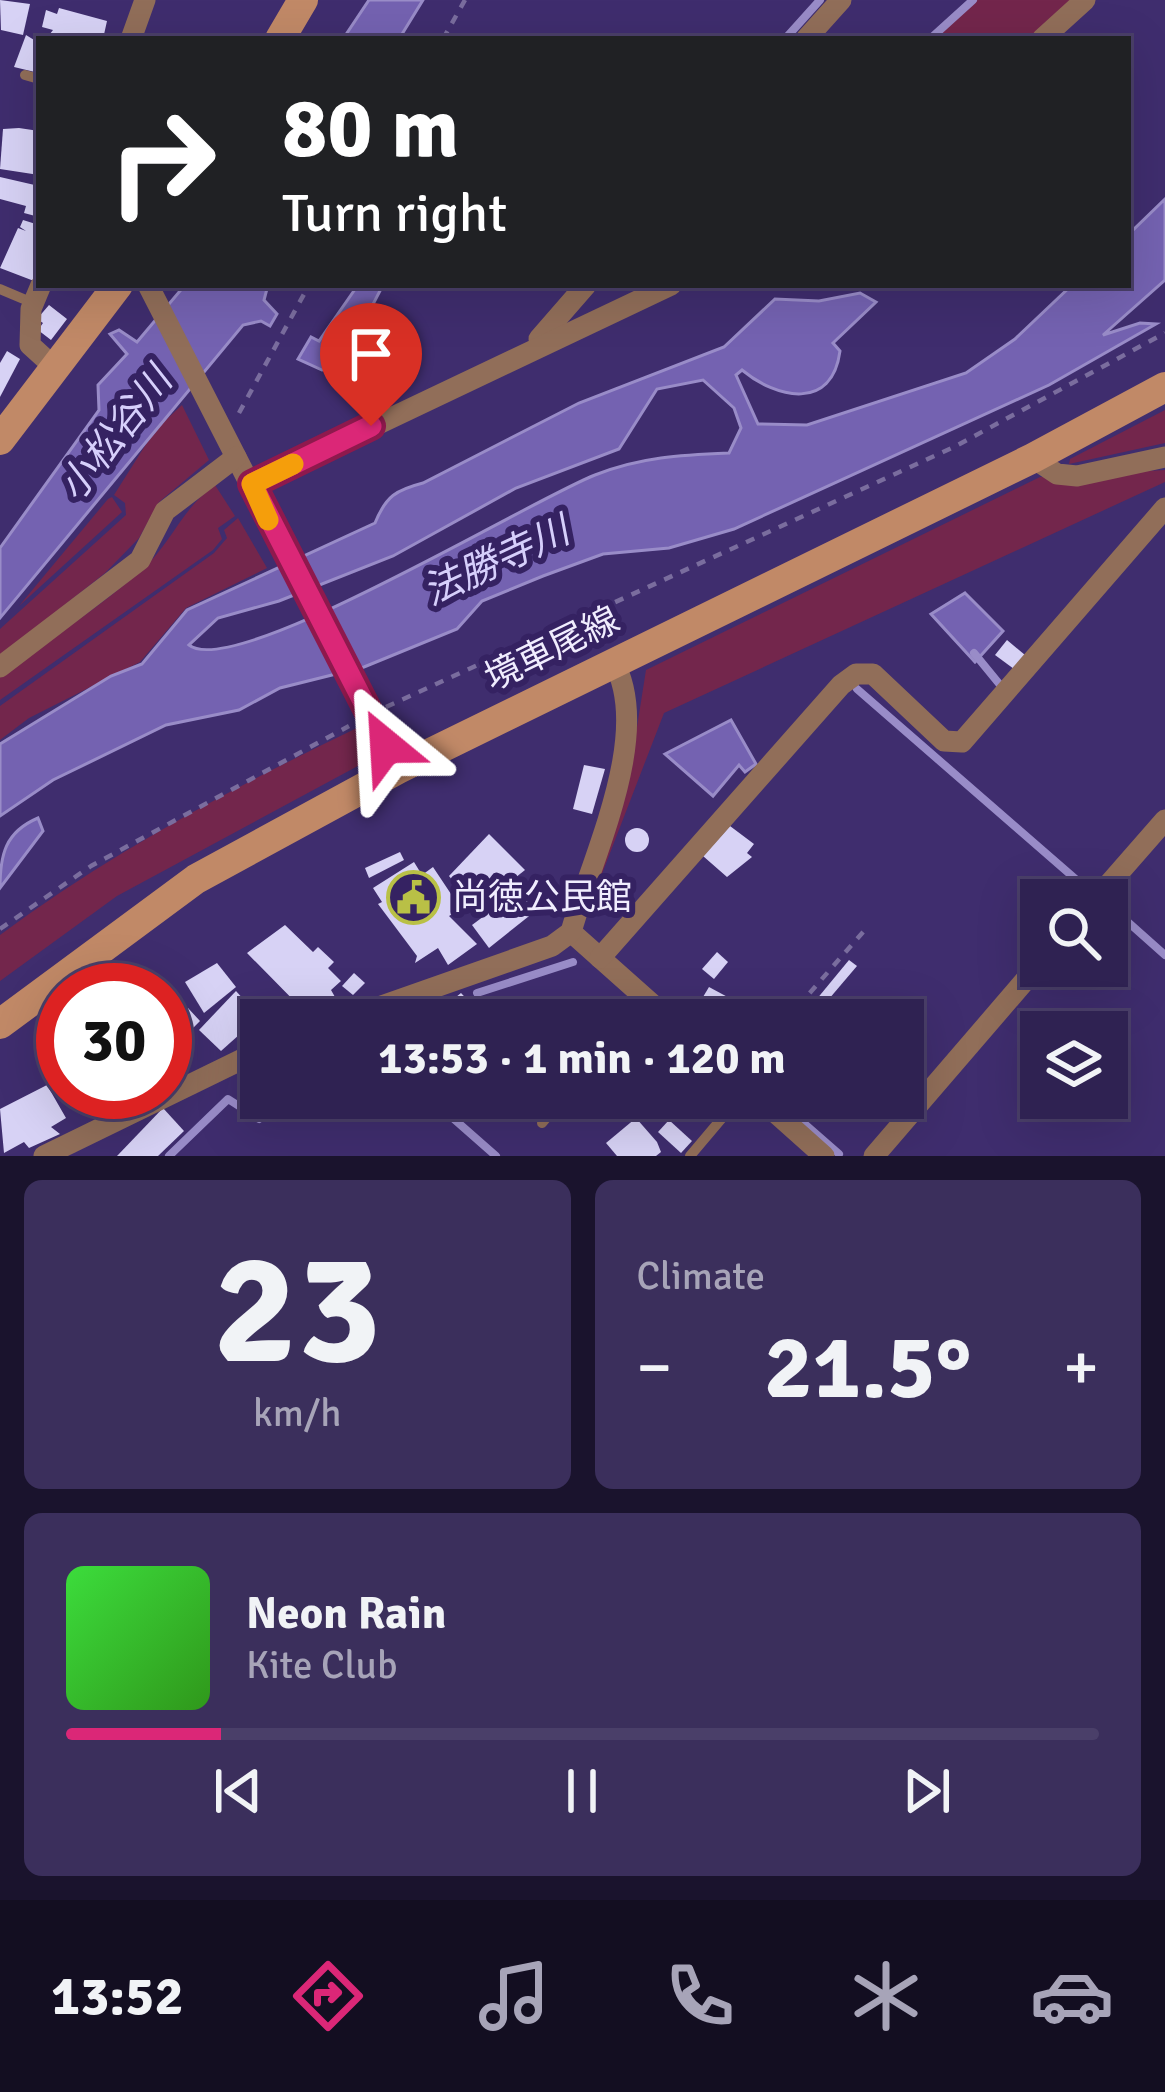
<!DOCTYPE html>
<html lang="en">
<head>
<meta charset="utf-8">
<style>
	:root { --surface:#2f2252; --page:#3b2f5c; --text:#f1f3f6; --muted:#a7a4b8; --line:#4a3f69; --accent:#db2777 }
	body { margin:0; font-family:Signika,"Noto Sans JP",sans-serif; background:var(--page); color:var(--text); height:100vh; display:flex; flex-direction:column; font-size:45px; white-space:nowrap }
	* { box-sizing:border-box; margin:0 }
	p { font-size:39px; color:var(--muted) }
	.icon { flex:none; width:66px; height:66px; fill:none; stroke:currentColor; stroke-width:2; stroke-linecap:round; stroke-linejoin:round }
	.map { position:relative; height:1156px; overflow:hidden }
	.panel { display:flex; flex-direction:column; gap:24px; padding:24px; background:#1a132d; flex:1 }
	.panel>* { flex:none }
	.hud { position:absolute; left:36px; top:36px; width:1095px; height:252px; border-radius:0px; box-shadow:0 12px 48px #0002,0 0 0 3px var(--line); background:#202124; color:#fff; overflow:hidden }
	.fabs { position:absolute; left:1020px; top:879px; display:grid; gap:24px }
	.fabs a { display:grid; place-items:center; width:108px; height:108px; border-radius:0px; background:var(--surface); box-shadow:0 12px 48px #0002,0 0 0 3px var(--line); font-size:60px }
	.speed { position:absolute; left:36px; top:963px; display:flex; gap:24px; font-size:60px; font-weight:700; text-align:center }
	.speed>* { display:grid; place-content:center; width:156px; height:156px; border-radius:50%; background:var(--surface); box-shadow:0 12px 48px #0002,0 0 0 3px var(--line); line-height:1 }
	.speed .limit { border:18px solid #d22; background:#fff; color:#111 }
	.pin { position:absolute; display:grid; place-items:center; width:102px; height:102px; color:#fff; margin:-123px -51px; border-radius:50% 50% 50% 0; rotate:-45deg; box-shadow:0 0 12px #0007 }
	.pin .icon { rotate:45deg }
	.me { position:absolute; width:132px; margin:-66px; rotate:333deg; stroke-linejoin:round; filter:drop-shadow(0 0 9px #0008) }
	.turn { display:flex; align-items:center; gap:42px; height:252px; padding:0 48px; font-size:54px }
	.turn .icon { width:156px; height:156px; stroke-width:2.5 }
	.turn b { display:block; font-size:84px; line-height:102px }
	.big { font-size:90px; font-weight:700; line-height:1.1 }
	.panel .tile { flex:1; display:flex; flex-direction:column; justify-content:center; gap:18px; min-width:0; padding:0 42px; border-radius:18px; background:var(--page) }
	.panel .dial { align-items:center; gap:0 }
	.dial b { font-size:156px; line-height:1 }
	.song { display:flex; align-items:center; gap:36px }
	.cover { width:144px; height:144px; border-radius:18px; background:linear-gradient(135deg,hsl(120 70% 55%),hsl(110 70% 35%)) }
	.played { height:12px; border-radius:6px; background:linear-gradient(90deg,var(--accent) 15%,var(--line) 15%) }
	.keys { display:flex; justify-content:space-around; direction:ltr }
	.heat { display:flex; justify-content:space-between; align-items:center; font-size:66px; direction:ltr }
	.panel .tiles { flex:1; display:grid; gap:24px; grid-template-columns:1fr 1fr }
	.tile:last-child { grid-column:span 2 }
	.trip { position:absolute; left:240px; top:999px; width:684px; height:120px; border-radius:0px; background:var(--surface); box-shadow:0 12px 48px #0002,0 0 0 3px var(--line); font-weight:700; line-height:120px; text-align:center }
	.menu { display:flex; height:192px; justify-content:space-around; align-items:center; background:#130e21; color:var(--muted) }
	.menu .icon { width:84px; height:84px }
	.menu .active { color:var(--accent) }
	.menu b { font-size:54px; color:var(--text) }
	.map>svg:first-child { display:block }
	.green { fill:#73264c }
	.water { fill:#7462b1; stroke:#998cc8; stroke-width:3; fill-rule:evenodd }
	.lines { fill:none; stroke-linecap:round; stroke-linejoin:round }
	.stream { stroke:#998cc8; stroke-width:8 }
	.building { fill:#d7d2f5 }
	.path { stroke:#7a6d9e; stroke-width:4.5; stroke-dasharray:9 9; stroke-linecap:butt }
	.lane { stroke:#916e59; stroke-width:10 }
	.street { stroke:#916e59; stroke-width:21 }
	.secondary { stroke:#c18967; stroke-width:30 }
	.street-bridge { stroke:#916e59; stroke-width:21 }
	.route-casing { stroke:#8e194d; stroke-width:30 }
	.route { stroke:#db2777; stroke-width:21 }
	.slow { stroke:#f59e0b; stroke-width:21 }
	.labels { text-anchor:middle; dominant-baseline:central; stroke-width:12; stroke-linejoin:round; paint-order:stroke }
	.street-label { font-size:36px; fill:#f0edfe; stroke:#352262 }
	.poi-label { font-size:36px; fill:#f0edfe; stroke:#352262; text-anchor:start }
	.water-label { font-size:39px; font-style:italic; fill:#d6cffb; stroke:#352262 }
</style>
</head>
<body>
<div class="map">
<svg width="1165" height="1156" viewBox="0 0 1165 1156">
	<rect width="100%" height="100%" fill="#3f2d6e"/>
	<g class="green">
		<path d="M975,0H1077L1033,39H931Z"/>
		<path d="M182,405L209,460L159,502L139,538L105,573L0,656V629L126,515L125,503L114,495L155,430Z"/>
		<path d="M1165,410V443L1069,464L1070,459Z"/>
		<path d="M1165,470V482L664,713L583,923L637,727L646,670L1040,477Z"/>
		<path d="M215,485L235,516L218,528L222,539L213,550L0,700V676C47,641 99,608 143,569C172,542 183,507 215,485Z"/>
		<path d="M112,497L122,512L19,606L108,499Z"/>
		<path d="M238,518L267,568L186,608L140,662L29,718L0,740V706L214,553L227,538L224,530Z"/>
		<path d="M361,726L374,749L369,760L117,896L0,981V935C112,852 236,786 361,726Z"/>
	</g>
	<g class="water">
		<path d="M369,0H423L399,39H343Z"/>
		<path d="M1165,199V280L1103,335L1140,323L1156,324L1049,385L734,529L669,548L603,554L543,576L482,601L457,629L364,667L280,688L239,710L166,725L53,780L0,816V744L111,676L142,664L187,610L375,523C386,496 396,490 423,483L579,403L724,347L775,299L819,301L860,293L876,302L833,343L840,351C832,411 777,399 742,370L736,375L758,424L807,425L966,373L1015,339L1072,285H1128V235ZM703,380L734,408L741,428L729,453C681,455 640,457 595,475C532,499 234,681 189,645L218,618L279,601L393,556L516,488L619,449L657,389Z"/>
		<path d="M185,285H268L264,300L277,314L270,326L261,321L243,325L0,618V548L99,410L98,385L127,354L110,334L119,330L137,342Z"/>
		<path d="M358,285H383L340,368L322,370L298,359L311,337L319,341Z"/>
		<path d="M965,593L1003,631L975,662L931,614Z"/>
		<path d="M731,720L756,764L745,772L739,765L713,796L665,754Z"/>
		<path d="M38,818L43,831L0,888C0,855 5,832 38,818Z"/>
	</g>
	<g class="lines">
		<g class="stream">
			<path d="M785,39L820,0"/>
			<path d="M930,39L973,0"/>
			<path d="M974,653L1001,686"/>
			<path d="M857,689L1087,889"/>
			<path d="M1111,907L1165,955"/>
			<path d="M477,993L573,962"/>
			<path d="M670,1006L686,1020"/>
			<path d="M430,1098L496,1156"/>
			<path d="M775,1098L839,1154"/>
			<path d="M169,1156L228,1099L259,1119L278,1098"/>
		</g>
	</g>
	<g class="building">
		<path d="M0,0L30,4L23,35L1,30Z"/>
		<path d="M59,8L107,21L103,39H46L53,30L42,27L46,10L57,14Z"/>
		<path d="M26,35L39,43V73L14,67Z"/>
		<path d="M19,128L39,131V175L0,169L3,129Z"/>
		<path d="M0,177L39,186V217L24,213L26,206L0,199Z"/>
		<path d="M23,220L39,225L34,281L0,268L18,228L26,231L20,227Z"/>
		<path d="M49,305L67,319L51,340L38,330L43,323L37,319Z"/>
		<path d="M7,351L20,359L0,397V363Z"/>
		<path d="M1007,640L1025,655L1014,669L995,655Z"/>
		<path d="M584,765L605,769L592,814L573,809Z"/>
		<path d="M730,826L754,844L747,853L752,857L727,877L703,856Z"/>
		<circle cx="637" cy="840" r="12"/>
		<path d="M489,834L525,870L476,909L449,876Z"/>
		<path d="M400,852L404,860L369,878L365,868Z"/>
		<path d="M414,862L422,875L433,867L461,909L449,916L477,944L448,965L438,948L415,963L417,956L378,904L382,902L373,888Z"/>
		<path d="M527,884L543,905L489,948L472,925Z"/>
		<path d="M285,925L313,952L318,947L334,962L328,968L341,981L331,990L335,997L325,1003L333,1010L312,1019L247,953Z"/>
		<path d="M717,952L728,962L714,979L702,969Z"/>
		<path d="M849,960L857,966L823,1006L816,1000Z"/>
		<path d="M217,963L236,987L204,1013L185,982Z"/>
		<path d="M354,973L365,983L353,995L342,986Z"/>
		<path d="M709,987L735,1001L747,1015L743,1020H694L691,1017Z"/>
		<path d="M236,991L259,1017L221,1051L199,1030Z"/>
		<path d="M461,993L482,1015L477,1020H447L453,1013L446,1005Z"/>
		<path d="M165,1007L176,1018L188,1008L200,1021L190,1031L183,1023L179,1027L185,1032L165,1054Z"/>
		<path d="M425,1007L439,1020H387V1019Z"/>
		<path d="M258,1072L261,1100L258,1103L243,1087Z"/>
		<path d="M47,1085L66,1118L51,1127L60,1134L29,1148L24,1142L4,1153L0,1109Z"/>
		<path d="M163,1108L184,1131L158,1156H117Z"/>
		<path d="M636,1118L657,1142L661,1152L656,1156H617L606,1143Z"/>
		<path d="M669,1120L692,1141L681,1153L658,1132Z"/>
	</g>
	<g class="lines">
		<g class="path">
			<path d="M443,39L465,0"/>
			<path d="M239,413L309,285"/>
			<path d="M386,707L954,447L1165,333"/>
			<path d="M0,929L91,866L349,726"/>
			<path d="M786,1020L864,931"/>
		</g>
		<g class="lane">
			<path d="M25,75L39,79"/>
			<path d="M0,289L33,303"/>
			<path d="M629,1020L647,999"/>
			<path d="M542,1123L563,1098"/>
			<path d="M690,1156L739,1098"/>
		</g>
		<g class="street">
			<path d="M131,39L145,0"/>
			<path d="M806,39L841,0"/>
			<path d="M1042,39L1085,0"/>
			<path d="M41,285L31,309L30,345L52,365"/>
			<path d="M148,285L257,498"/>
			<path d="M539,339L586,285"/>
			<path d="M1033,458L1057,474L1077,476L1165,457"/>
			<path d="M252,484L671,285"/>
			<path d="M0,667L140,560L165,511L236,457"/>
			<path d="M1095,900L1165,820"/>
			<path d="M571,932L670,1020"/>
			<path d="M600,958L841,685L856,674H873L944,741L962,742L1165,508"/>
			<path d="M342,1020L552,946L571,932C592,856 654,733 613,661"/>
			<path d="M759,1098L824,1156"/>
			<path d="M44,1156L261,1050"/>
			<path d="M874,1156L1041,962"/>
		</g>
		<g class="secondary">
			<path d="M280,39L303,0"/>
			<path d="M0,440L118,285"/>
			<path d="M0,1024L196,879L398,769L1033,458L1165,387"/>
		</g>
		<path class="street-bridge" d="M260,505L385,746"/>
	</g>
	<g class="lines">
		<defs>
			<path id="route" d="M371,426L252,484L386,746"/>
		</defs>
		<use href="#route" class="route-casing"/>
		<use href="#route" class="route"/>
		<path class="slow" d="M268,520L252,484L293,464"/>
	</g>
	<defs>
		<symbol id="civic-ring" viewBox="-11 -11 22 22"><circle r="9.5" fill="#352262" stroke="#b9c046" stroke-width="1.5"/><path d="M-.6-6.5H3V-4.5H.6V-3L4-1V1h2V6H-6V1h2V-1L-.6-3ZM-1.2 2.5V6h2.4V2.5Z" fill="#b9c046"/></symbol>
	</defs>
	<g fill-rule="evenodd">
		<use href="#civic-ring" x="384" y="868" width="59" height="59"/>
	</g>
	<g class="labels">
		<g class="street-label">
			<text transform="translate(552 649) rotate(-26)">境車尾線</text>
		</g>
		<g class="poi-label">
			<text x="452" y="897">尚徳公民館</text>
		</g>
		<g class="water-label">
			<text transform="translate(115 434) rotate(-52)">小松谷川</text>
			<text transform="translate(496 561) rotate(-25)">法勝寺川</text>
		</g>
	</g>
</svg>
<div class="fabs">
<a><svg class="icon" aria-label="search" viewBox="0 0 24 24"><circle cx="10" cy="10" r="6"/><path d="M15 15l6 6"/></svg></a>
<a><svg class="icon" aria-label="layers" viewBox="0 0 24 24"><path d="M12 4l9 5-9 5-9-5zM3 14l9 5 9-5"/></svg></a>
</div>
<div class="speed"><div class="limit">30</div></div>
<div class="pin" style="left:371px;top:426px;background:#d93025"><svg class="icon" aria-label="arrive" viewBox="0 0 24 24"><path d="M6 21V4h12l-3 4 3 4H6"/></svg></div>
<svg class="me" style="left:386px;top:746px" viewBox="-20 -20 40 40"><path d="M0-17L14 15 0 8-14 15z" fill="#db2777" stroke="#fff" stroke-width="4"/></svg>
<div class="trip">13:53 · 1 min · 120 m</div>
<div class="hud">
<div class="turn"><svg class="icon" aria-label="right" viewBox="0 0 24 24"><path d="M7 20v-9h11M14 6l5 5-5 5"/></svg><div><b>80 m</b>Turn right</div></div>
</div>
</div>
<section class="panel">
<div class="tiles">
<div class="tile dial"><b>23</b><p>km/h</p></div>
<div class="tile"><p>Climate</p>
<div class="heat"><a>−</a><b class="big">21.5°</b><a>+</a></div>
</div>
<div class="tile">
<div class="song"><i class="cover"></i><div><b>Neon Rain</b><p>Kite Club</p></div></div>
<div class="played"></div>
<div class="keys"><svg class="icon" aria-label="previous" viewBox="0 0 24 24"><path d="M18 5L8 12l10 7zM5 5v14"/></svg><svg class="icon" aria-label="pause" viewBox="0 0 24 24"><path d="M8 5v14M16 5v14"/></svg><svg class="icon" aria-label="next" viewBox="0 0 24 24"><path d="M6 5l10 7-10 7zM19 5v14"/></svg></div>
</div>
</div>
</section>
<nav class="menu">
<b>13:52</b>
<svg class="icon active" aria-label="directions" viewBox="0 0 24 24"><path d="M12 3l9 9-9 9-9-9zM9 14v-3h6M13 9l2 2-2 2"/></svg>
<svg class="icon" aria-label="music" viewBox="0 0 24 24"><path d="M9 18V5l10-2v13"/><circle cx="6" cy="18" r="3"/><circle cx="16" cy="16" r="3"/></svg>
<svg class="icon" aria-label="phone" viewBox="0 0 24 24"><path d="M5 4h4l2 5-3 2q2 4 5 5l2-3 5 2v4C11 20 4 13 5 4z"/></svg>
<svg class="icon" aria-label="climate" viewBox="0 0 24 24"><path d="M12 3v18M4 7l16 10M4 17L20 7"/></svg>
<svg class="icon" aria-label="car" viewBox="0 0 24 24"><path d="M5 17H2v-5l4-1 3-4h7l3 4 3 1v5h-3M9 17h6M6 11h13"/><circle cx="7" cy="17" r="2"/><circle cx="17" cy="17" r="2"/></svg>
</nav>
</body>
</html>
